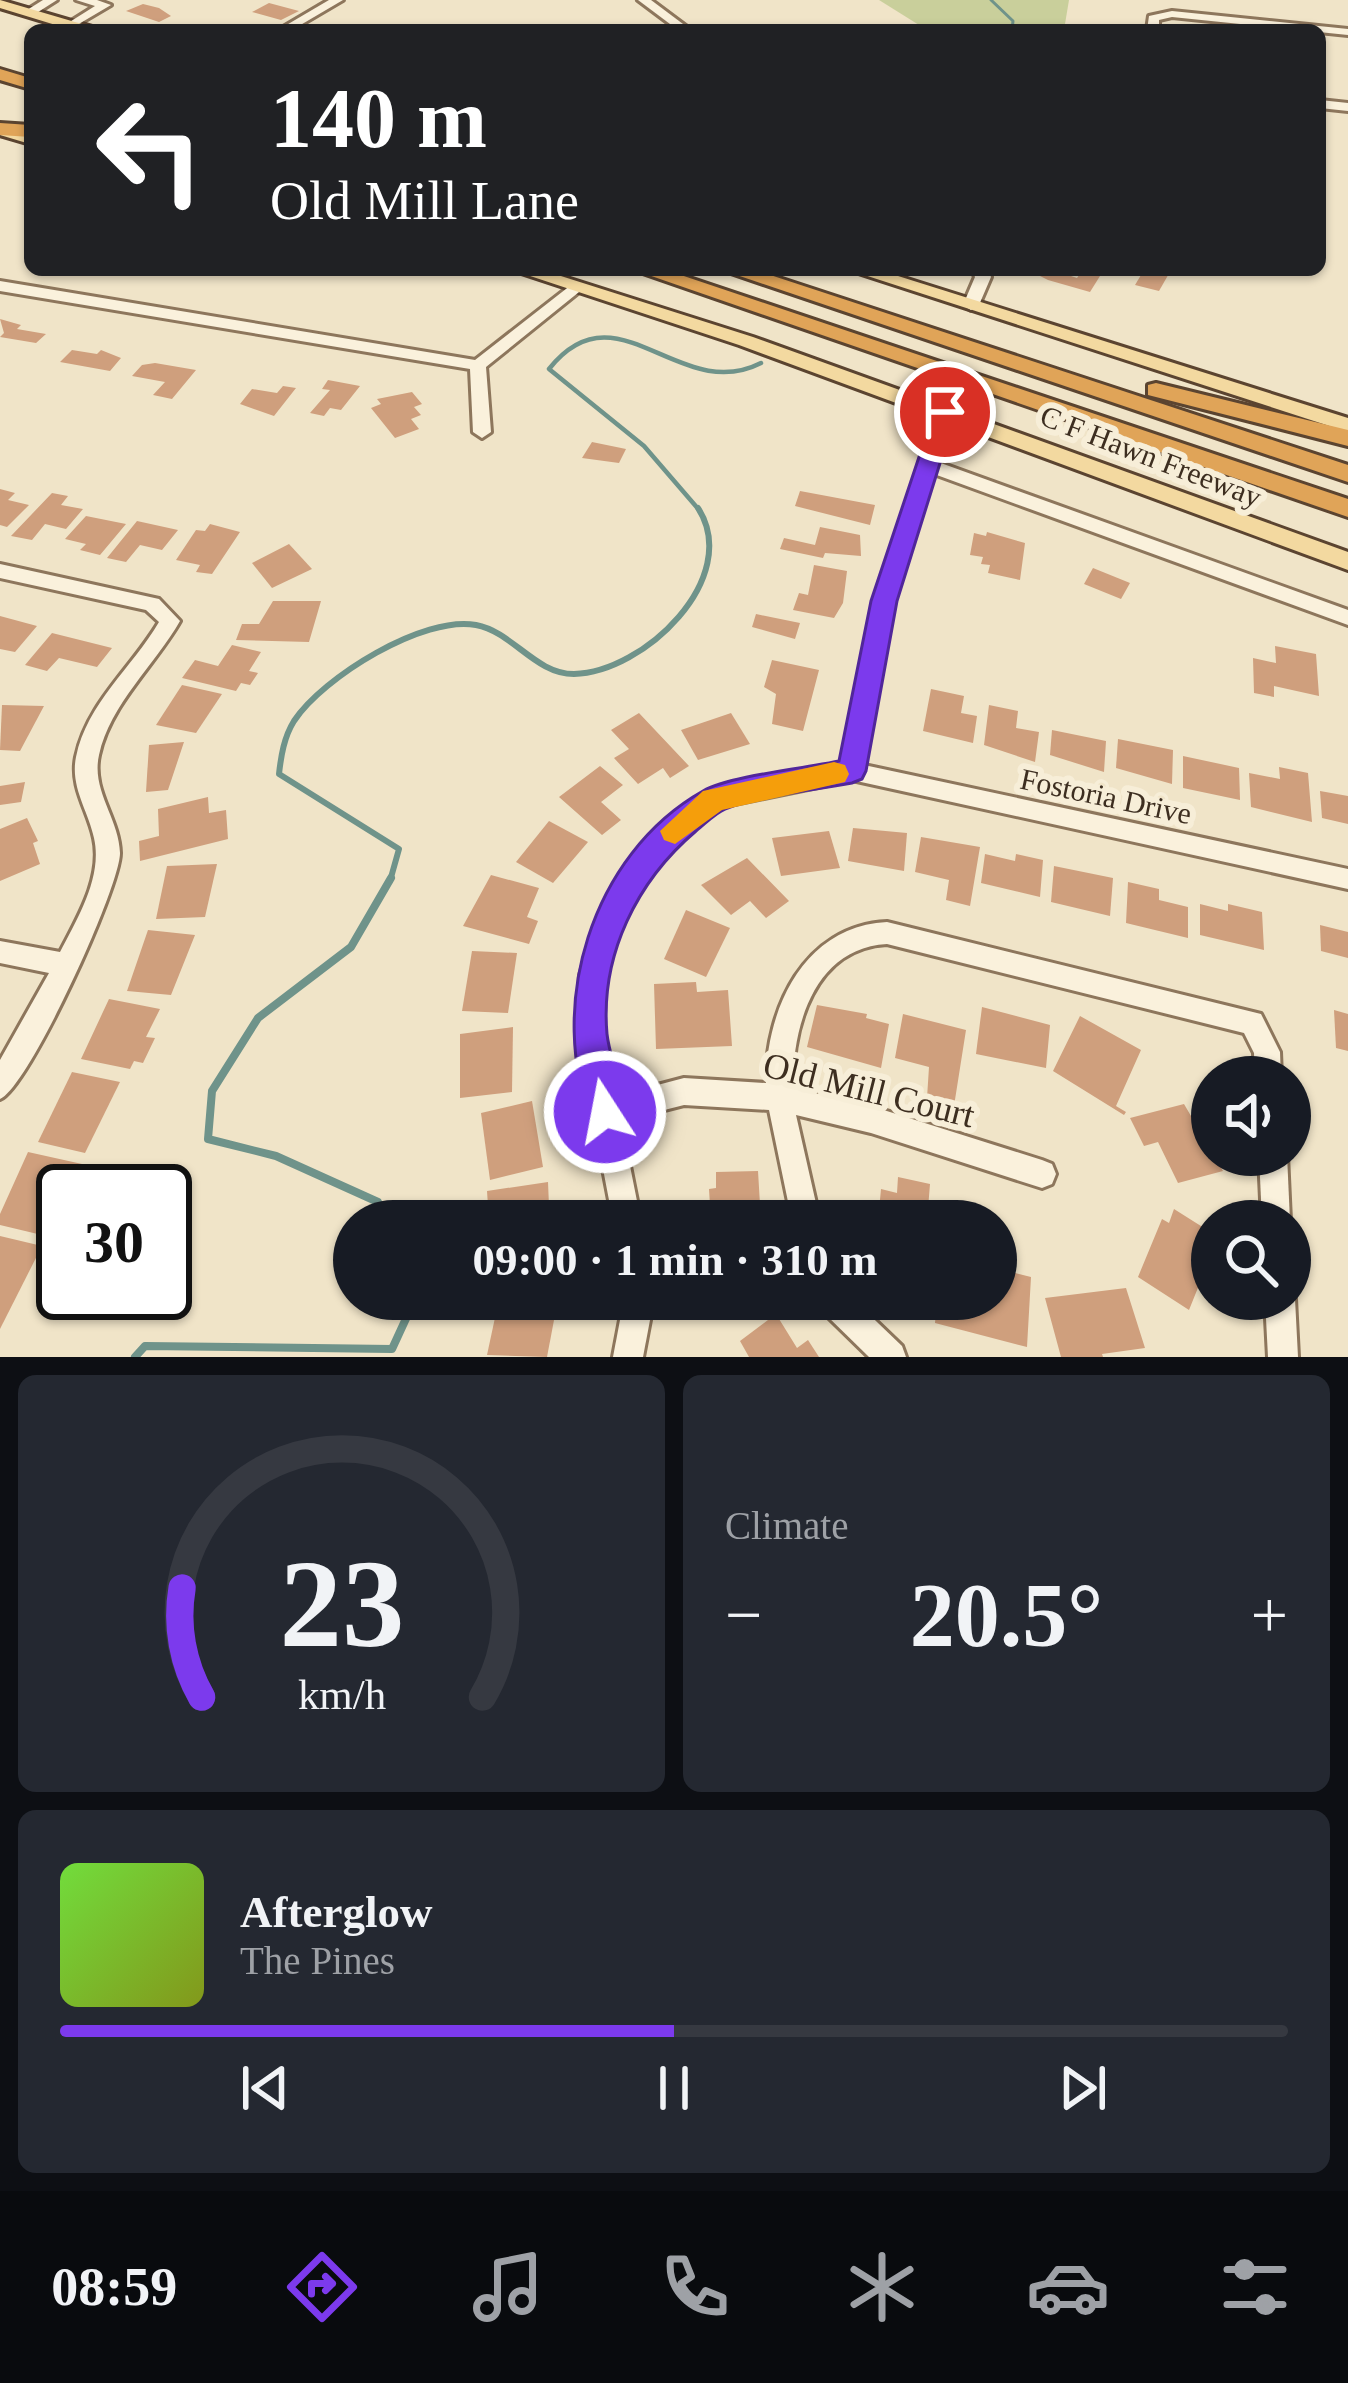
<!DOCTYPE html>
<html lang="en">
<head>
<meta charset="utf-8">
<style>
	:root { --surface:#171b24; --page:#242831; --text:#f1f3f6; --muted:#9ea1a6; --line:#363941; --accent:#7c3aed }
	body { margin:0; font-family:Georgia,serif; background:var(--page); color:var(--text); height:100vh; display:flex; flex-direction:column; font-size:45px; white-space:nowrap }
	* { box-sizing:border-box; margin:0 }
	p { font-size:39px; color:var(--muted) }
	.icon { flex:none; width:66px; height:66px; fill:none; stroke:currentColor; stroke-width:2; stroke-linecap:round; stroke-linejoin:round }
	.map { position:relative; height:1357px; overflow:hidden }
	.drawer { display:flex; flex-direction:column; gap:18px; padding:18px; background:#0d0f14; flex:1 }
	.drawer>* { flex:none }
	.banner { position:absolute; left:24px; top:24px; width:1302px; height:252px; border-radius:18px; box-shadow:0 3px 9px #0004; background:#202124; color:#fff; overflow:hidden }
	.tools { position:absolute; left:1191px; top:1056px; display:grid; gap:24px }
	.tools a { display:grid; place-items:center; width:120px; height:120px; border-radius:50%; background:var(--surface); box-shadow:0 3px 9px #0004; font-size:60px }
	.speed { position:absolute; left:36px; top:1164px; display:flex; gap:24px; font-size:60px; font-weight:700; text-align:center }
	.speed>* { display:grid; place-content:center; width:156px; height:156px; border-radius:50%; background:var(--surface); box-shadow:0 3px 9px #0004; line-height:1 }
	.speed .limit { border:6px solid #111; border-radius:18px; background:#fff; color:#111 }
	.pin { position:absolute; display:grid; place-items:center; width:102px; height:102px; color:#fff; margin:-51px; border:6px solid #fff; border-radius:50%; box-shadow:0 3px 12px #0007 }
	.me { position:absolute; width:132px; margin:-66px; rotate:349deg; stroke-linejoin:round; filter:drop-shadow(0 0 9px #0008) }
	.turn { display:flex; align-items:center; gap:42px; height:252px; padding:0 48px; font-size:54px }
	.turn .icon { width:156px; height:156px; stroke-width:2.5 }
	.turn b { display:block; font-size:84px; line-height:102px }
	.big { font-size:90px; font-weight:700; line-height:1.1 }
	.drawer .widget { flex:1; display:flex; flex-direction:column; justify-content:center; gap:18px; min-width:0; padding:0 42px; border-radius:18px; background:var(--page) }
	.drawer .dial { align-items:center; gap:0 }
	.dial svg { height:312px; overflow:visible; fill:none; stroke:var(--line); stroke-width:7; stroke-linecap:round; text-anchor:middle }
	.dial text { fill:var(--text); stroke:none }
	.song { display:flex; align-items:center; gap:36px }
	.cover { width:144px; height:144px; border-radius:18px; background:linear-gradient(135deg,hsl(100 70% 55%),hsl(70 70% 35%)) }
	.played { height:12px; border-radius:6px; background:linear-gradient(90deg,var(--accent) 50%,var(--line) 50%) }
	.keys { display:flex; justify-content:space-around; direction:ltr }
	.heat { display:flex; justify-content:space-between; align-items:center; font-size:66px; direction:ltr }
	.drawer .tiles { flex:1; display:grid; gap:18px; grid-template-columns:1fr 1fr }
	.widget:last-child { grid-column:span 2 }
	.trip { position:absolute; left:333px; top:1200px; width:684px; height:120px; border-radius:60px; background:var(--surface); box-shadow:0 3px 9px #0004; font-weight:700; line-height:120px; text-align:center }
	.tabs { display:flex; height:192px; justify-content:space-around; align-items:center; background:#090b0e; color:var(--muted) }
	.tabs .icon { width:84px; height:84px }
	.tabs .current { color:var(--accent) }
	.tabs b { font-size:54px; color:var(--text) }
	.map>svg:first-child { display:block }
	.green { fill:#c9cf9b }
	.lines { fill:none; stroke-linecap:round; stroke-linejoin:round }
	.stream-far3 { stroke:#6f938a; stroke-width:3 }
	.stream-far2 { stroke:#6f938a; stroke-width:4.5 }
	.stream-far1 { stroke:#6f938a; stroke-width:6 }
	.stream { stroke:#6f938a; stroke-width:8 }
	.building { fill:#cf9f7d }
	.minor-casing { stroke:#8d765c; stroke-width:6 }
	.major-casing { stroke:#5b4430; stroke-width:6 }
	.highway-casing { stroke:#5b4430; stroke-width:6 }
	.minor { fill:#faf1dc; fill-rule:evenodd }
	.major { fill:#f3d9a0; fill-rule:evenodd }
	.highway { fill:#e0a458; fill-rule:evenodd }
	.route { fill:#7c3aed; stroke:#51269a; stroke-width:3 }
	.slow { fill:#f59e0b }
	.labels { text-anchor:middle; dominant-baseline:central; stroke-width:12; stroke-linejoin:round; paint-order:stroke }
	.street-label { font-size:30px; fill:#3d2e20; stroke:#f7eed8 }
	.near-street-label { font-size:36px; fill:#3d2e20; stroke:#f7eed8 }
</style>
</head>
<body>
<div class="map">
<svg width="1348" height="1357" viewBox="0 0 1348 1357">
	<rect width="100%" height="100%" fill="#f0e4c8"/>
	<path class="green" d="M879,0H1069L1064,30H927Z"/>
	<g class="lines">
		<path class="stream-far3" d="M991,0L1013,21L1012,30"/>
		<path class="stream-far2" d="M700,511L644,446L549,369C617,283 679,405 761,363"/>
		<path class="stream-far1" d="M390,881L399,849L279,774C281,756 284,737 294,721C323,677 424,615 476,625C513,632 535,674 574,674C643,673 743,578 698,508"/>
		<g class="stream">
			<path d="M386,1221L378,1202L276,1156L208,1139L212,1091L258,1018L351,947L391,878"/>
			<path d="M135,1357L145,1346L392,1349L415,1299"/>
		</g>
	</g>
	<g class="building">
		<path d="M269,3L299,11L281,20L252,12Z"/>
		<path d="M143,4L159,8L171,16L159,22L126,11Z"/>
		<path d="M1038,270H1068L1065,274L1077,278L1082,271L1100,276L1090,292L1048,280L1036,274Z"/>
		<path d="M1144,270H1171L1159,291L1135,285Z"/>
		<path d="M0,319L21,325L17,329L46,334L36,343L0,337L4,333Z"/>
		<path d="M72,350L97,354L101,350L121,358L110,371L60,362Z"/>
		<path d="M155,363L196,370L172,399L153,395L165,382L132,376L142,365Z"/>
		<path d="M328,380L360,386L341,410L330,408L324,416L310,413L330,390L322,389Z"/>
		<path d="M283,386L296,388L274,416L240,404L252,389L277,393Z"/>
		<path d="M412,392L422,404L414,407L421,415L411,419L419,429L395,438L371,408L381,404L377,399Z"/>
		<path d="M592,442L626,449L619,463L582,458Z"/>
		<path d="M0,489L15,493L8,500L29,505L7,527L0,525Z"/>
		<path d="M800,491L875,505L870,525L795,506Z"/>
		<path d="M52,493L68,496L61,505L83,509L66,529L45,524L32,540L11,536Z"/>
		<path d="M86,516L126,524L100,555L80,550L86,544L65,539Z"/>
		<path d="M137,521L178,530L162,550L140,545L126,562L107,558Z"/>
		<path d="M210,524L240,532L212,574L196,572L200,565L176,560L196,530L205,531Z"/>
		<path d="M820,527L860,535L861,556L825,553L823,558L780,549L784,538L815,545Z"/>
		<path d="M987,532L1025,543L1020,580L988,573L990,565L981,564L983,557L970,555L974,533L986,536Z"/>
		<path d="M289,544L312,569L272,588L252,563Z"/>
		<path d="M814,565L847,571L843,603L834,618L793,610L799,593L808,595Z"/>
		<path d="M1093,568L1130,583L1121,599L1084,584Z"/>
		<path d="M273,601H321L309,642L236,640L242,624H259Z"/>
		<path d="M756,614L800,623L795,639L752,627Z"/>
		<path d="M0,616L37,626L15,652L0,649Z"/>
		<path d="M52,633L112,648L97,667L59,658L47,671L25,665Z"/>
		<path d="M232,645L261,652L249,671L258,673L250,685L241,683L236,691L182,678L195,660L218,666Z"/>
		<path d="M1275,646L1316,654L1319,696L1274,686V697L1254,693L1253,658L1276,663Z"/>
		<path d="M772,660L819,670L803,731L772,724L776,694L764,687Z"/>
		<path d="M182,685L222,694L196,733L156,725Z"/>
		<path d="M931,689L964,696L961,713L977,716L973,743L923,731Z"/>
		<path d="M2,705L44,706L20,751L0,750Z"/>
		<path d="M989,705L1018,711L1016,728L1039,732L1035,762L984,745Z"/>
		<path d="M639,713L689,766L670,778L663,768L638,784L614,758L629,749L611,730Z"/>
		<path d="M731,713L750,744L698,760L681,730Z"/>
		<path d="M1052,730L1106,741L1104,772L1050,755Z"/>
		<path d="M1118,739L1173,750L1172,784L1116,768Z"/>
		<path d="M184,742L168,790L146,792L149,745Z"/>
		<path d="M1183,756L1239,768L1240,800L1183,788Z"/>
		<path d="M600,766L623,785L601,802L621,820L602,835L559,797Z"/>
		<path d="M1279,767L1308,773L1312,822L1251,807L1249,773L1280,779Z"/>
		<path d="M25,782L21,802L0,805V786Z"/>
		<path d="M1320,791L1348,796V824L1322,818Z"/>
		<path d="M208,797L209,813L226,810L228,839L140,861L139,841L159,836L158,809Z"/>
		<path d="M27,818L38,841L33,843L40,864L0,881V829Z"/>
		<path d="M549,821L588,842L553,883L516,862Z"/>
		<path d="M853,828L907,833L904,871L848,861Z"/>
		<path d="M829,831L840,868L781,876L772,838Z"/>
		<path d="M921,837L980,847L970,906L946,900L949,880L915,872Z"/>
		<path d="M985,854L1015,861L1016,854L1043,860L1040,897L981,883Z"/>
		<path d="M747,858L789,901L766,918L750,901L731,915L701,885Z"/>
		<path d="M217,864L205,917L156,919L167,866Z"/>
		<path d="M1054,866L1113,878L1110,916L1051,902Z"/>
		<path d="M491,875L539,888L527,917L538,921L529,944L463,926Z"/>
		<path d="M1128,882L1159,889V900L1188,907V938L1126,923Z"/>
		<path d="M1200,904L1228,911V904L1262,912L1264,950L1200,935Z"/>
		<path d="M686,910L730,928L706,977L664,959Z"/>
		<path d="M1320,925L1348,932V958L1321,951Z"/>
		<path d="M148,930L195,935L171,995L127,991Z"/>
		<path d="M472,951L517,953L508,1013L462,1011Z"/>
		<path d="M696,982L697,992L728,990L732,1046L656,1049L654,984Z"/>
		<path d="M109,999L160,1009L146,1037L155,1038L143,1063L134,1061L130,1069L81,1059Z"/>
		<path d="M817,1005L867,1014L866,1018L889,1024L881,1068L807,1047Z"/>
		<path d="M982,1007L1050,1025L1046,1068L976,1054Z"/>
		<path d="M1334,1010L1348,1014V1051L1336,1048Z"/>
		<path d="M903,1014L966,1030L954,1106L927,1098L929,1067L895,1058Z"/>
		<path d="M1080,1016L1141,1050L1116,1106L1126,1112L1124,1115L1053,1071Z"/>
		<path d="M513,1027L512,1092L460,1098V1034Z"/>
		<path d="M72,1072L120,1082L85,1153L38,1142Z"/>
		<path d="M532,1101L543,1167L490,1180L481,1113Z"/>
		<path d="M1184,1104L1223,1171L1178,1183L1158,1142L1144,1146L1130,1118Z"/>
		<path d="M28,1152L82,1164L68,1191H63V1202L46,1236L0,1225V1214Z"/>
		<path d="M758,1171L761,1221H711L709,1189L716,1188V1172Z"/>
		<path d="M898,1177L930,1184L927,1221H878L881,1189L897,1193Z"/>
		<path d="M548,1182L549,1206L534,1209L535,1221H489L487,1191Z"/>
		<path d="M1174,1209L1212,1233V1253L1189,1310L1138,1277L1162,1219L1169,1223Z"/>
		<path d="M0,1236L42,1246L0,1329Z"/>
		<path d="M996,1268L1031,1277L1027,1347L935,1323L937,1299H996Z"/>
		<path d="M1126,1288L1145,1348L1102,1354L1103,1357H1061L1045,1298Z"/>
		<path d="M499,1299H558L547,1357L487,1355Z"/>
		<path d="M857,1299H920L918,1315L857,1301Z"/>
		<path d="M776,1314L797,1348L808,1340L819,1357H749L740,1341Z"/>
	</g>
	<g class="lines">
		<defs>
			<g id="minor">
				<path d="M43,0H57L35,14H27V10Z"/>
				<path d="M76,0H97L111,5L72,28L68,27V23L95,6Z"/>
				<path d="M329,0H343L292,30H278Z"/>
				<path d="M638,0H651L691,30H678Z"/>
				<path d="M1172,11L1348,29V35L1172,17L1159,20V30H1147L1149,16Z"/>
				<path d="M1320,100L1348,103V111L1320,108Z"/>
				<path d="M972,270H988L991,277L979,305L971,310L963,305L975,277Z"/>
				<path d="M0,281L475,360L571,285L584,288L486,367L491,432L482,438L473,432L470,369L0,291Z"/>
				<path d="M945,407L954,412L938,462L1348,610V625L934,474L894,601L864,765L1348,869V889L852,780L720,807L670,849L639,889L615,938L606,975L603,1033L616,1096L684,1078L766,1083C766,1009 804,926 887,922L1261,1014L1280,1052L1281,1077H1255L1254,1053L1244,1033L887,944C814,948 792,1027 793,1088L871,1106L1042,1160L1052,1164L1056,1174L1052,1184L1042,1188L871,1133L796,1115L820,1221H792L769,1110L684,1105L621,1121L641,1221H613L577,1033L580,975L594,928L623,875L654,835L706,792L842,764L874,601L936,412Z"/>
				<path d="M0,564L159,599L180,621C155,665 110,704 99,755C91,791 119,818 120,853C120,888 28,1088 0,1099V1060L49,973L0,963V941L60,952C77,919 103,877 94,838C88,810 70,787 76,757C87,703 132,668 159,622L146,610L0,578Z"/>
				<path d="M1259,1155H1287L1290,1221V1222L1262,1221Z"/>
				<path d="M1290,1288L1295,1299L1298,1357H1268L1265,1299H1290Z"/>
				<path d="M624,1299H654L643,1357H613Z"/>
				<path d="M817,1299H853L902,1346L906,1357H869L821,1310Z"/>
			</g>
			<g id="major">
				<path d="M0,0L92,27L94,30H72L0,8Z"/>
				<path d="M0,125L30,134V144L0,135Z"/>
				<path d="M512,270H542L753,337L1348,552V570L739,345Z"/>
				<path d="M849,270H879L1348,418V432Z"/>
			</g>
			<g id="highway">
				<path d="M0,69L30,78V89L0,80Z"/>
				<path d="M0,123L30,125V137L0,135Z"/>
				<path d="M634,270H666L1348,499V517Z"/>
				<path d="M722,270H755L1348,465V482Z"/>
				<path d="M1156,383L1348,430V446L1148,395V385Z"/>
			</g>
		</defs>
		<use href="#minor" class="minor-casing"/>
		<use href="#major" class="major-casing"/>
		<use href="#highway" class="highway-casing"/>
		<use href="#minor" class="minor"/>
		<use href="#major" class="major"/>
		<use href="#highway" class="highway"/>
	</g>
	<path class="route" d="M945,406L956,412L897,601L866,771L862,779L852,783C811,791 764,794 725,809C715,813 705,824 696,831C637,881 600,955 607,1034C610,1063 629,1097 618,1124L605,1129L593,1124C545,1008 591,854 703,791C729,776 806,768 839,761L871,601L934,412Z"/>
	<path class="slow" d="M834,762L845,765L849,774L845,782L722,810L675,844L664,840L660,831L703,791Z"/>
	<g class="labels">
		<g class="street-label">
			<text transform="translate(1151 456) rotate(21)">C F Hawn Freeway</text>
			<text transform="translate(1106 796) rotate(12)">Fostoria Drive</text>
		</g>
		<g class="near-street-label">
			<text transform="translate(869 1090) rotate(14)">Old Mill Court</text>
		</g>
	</g>
</svg>
<div class="tools">
<a><svg class="icon" aria-label="sound" viewBox="0 0 24 24"><path d="M4 9h4l5-4v14l-5-4H4zM17 9q2 3 0 6"/></svg></a>
<a><svg class="icon" aria-label="search" viewBox="0 0 24 24"><circle cx="10" cy="10" r="6"/><path d="M15 15l6 6"/></svg></a>
</div>
<div class="speed"><div class="limit">30</div></div>
<div class="pin" style="left:945px;top:412px;background:#d93025"><svg class="icon" aria-label="arrive" viewBox="0 0 24 24"><path d="M6 21V4h12l-3 4 3 4H6"/></svg></div>
<svg class="me" style="left:605px;top:1112px" viewBox="-20 -20 40 40"><circle r="17" fill="#7c3aed" stroke="#fff" stroke-width="3"/><path d="M0-11L8 9 0 5-8 9z" fill="#fff"/></svg>
<div class="trip">09:00 · 1 min · 310 m</div>
<div class="banner">
<div class="turn"><svg class="icon" aria-label="left" viewBox="0 0 24 24"><path d="M17 20v-9H6M10 6l-5 5 5 5"/></svg><div><b>140 m</b>Old Mill Lane</div></div>
</div>
</div>
<section class="drawer">
<div class="tiles">
<div class="widget dial"><svg viewBox="0 0 100 80">
<path d="M14 69A42 42 0 1 1 86 69"/>
<path d="M14 69A42 42 0 0 1 9 41" stroke="#7c3aed"/>
<text x="50" y="56" font-size="32" font-weight="700">23</text>
<text x="50" y="72" font-size="11">km/h</text>
</svg></div>
<div class="widget"><p>Climate</p>
<div class="heat"><a>−</a><b class="big">20.5°</b><a>+</a></div>
</div>
<div class="widget">
<div class="song"><i class="cover"></i><div><b>Afterglow</b><p>The Pines</p></div></div>
<div class="played"></div>
<div class="keys"><svg class="icon" aria-label="previous" viewBox="0 0 24 24"><path d="M18 5L8 12l10 7zM5 5v14"/></svg><svg class="icon" aria-label="pause" viewBox="0 0 24 24"><path d="M8 5v14M16 5v14"/></svg><svg class="icon" aria-label="next" viewBox="0 0 24 24"><path d="M6 5l10 7-10 7zM19 5v14"/></svg></div>
</div>
</div>
</section>
<nav class="tabs">
<b>08:59</b>
<svg class="icon current" aria-label="directions" viewBox="0 0 24 24"><path d="M12 3l9 9-9 9-9-9zM9 14v-3h6M13 9l2 2-2 2"/></svg>
<svg class="icon" aria-label="music" viewBox="0 0 24 24"><path d="M9 18V5l10-2v13"/><circle cx="6" cy="18" r="3"/><circle cx="16" cy="16" r="3"/></svg>
<svg class="icon" aria-label="phone" viewBox="0 0 24 24"><path d="M5 4h4l2 5-3 2q2 4 5 5l2-3 5 2v4C11 20 4 13 5 4z"/></svg>
<svg class="icon" aria-label="climate" viewBox="0 0 24 24"><path d="M12 3v18M4 7l16 10M4 17L20 7"/></svg>
<svg class="icon" aria-label="car" viewBox="0 0 24 24"><path d="M5 17H2v-5l4-1 3-4h7l3 4 3 1v5h-3M9 17h6M6 11h13"/><circle cx="7" cy="17" r="2"/><circle cx="17" cy="17" r="2"/></svg>
<svg class="icon" aria-label="filters" viewBox="0 0 24 24"><path d="M4 7h16M4 17h16"/><circle cx="9" cy="7" r="2"/><circle cx="15" cy="17" r="2"/></svg>
</nav>
</body>
</html>
